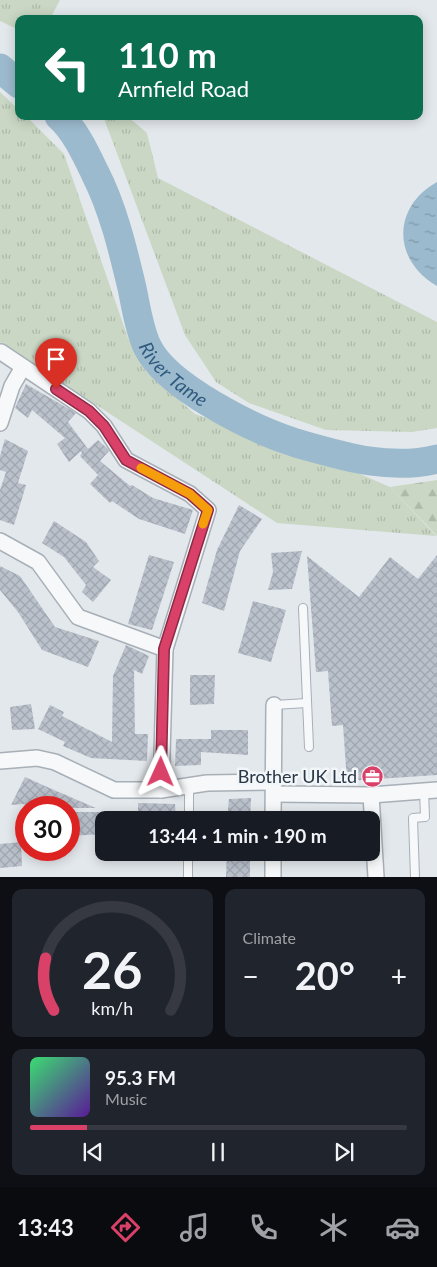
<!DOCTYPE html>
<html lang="en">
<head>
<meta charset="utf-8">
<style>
	:root { --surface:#171b24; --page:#20242c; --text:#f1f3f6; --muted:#9ea1a6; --line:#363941; --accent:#d94168 }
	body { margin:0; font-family:Lato,sans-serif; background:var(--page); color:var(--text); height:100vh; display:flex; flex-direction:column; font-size:19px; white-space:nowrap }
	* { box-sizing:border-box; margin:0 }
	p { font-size:16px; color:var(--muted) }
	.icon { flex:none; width:28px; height:28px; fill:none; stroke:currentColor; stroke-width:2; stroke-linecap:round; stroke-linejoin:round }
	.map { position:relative; height:877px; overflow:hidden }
	.side { display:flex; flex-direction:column; gap:12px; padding:12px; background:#0d0f14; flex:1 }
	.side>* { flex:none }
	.guide { position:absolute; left:15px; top:15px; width:408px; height:105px; border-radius:10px; box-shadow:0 2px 12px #0003; background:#0b6e4f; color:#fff; overflow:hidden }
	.speed { position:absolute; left:15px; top:796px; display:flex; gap:10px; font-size:25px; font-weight:700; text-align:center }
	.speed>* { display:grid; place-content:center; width:65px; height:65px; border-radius:50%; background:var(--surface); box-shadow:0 2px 12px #0003; line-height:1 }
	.speed .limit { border:8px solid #d22; background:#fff; color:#111 }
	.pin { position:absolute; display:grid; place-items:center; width:42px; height:42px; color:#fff; margin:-51px -21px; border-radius:50% 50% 50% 0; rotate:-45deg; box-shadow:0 0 5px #0007 }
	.pin .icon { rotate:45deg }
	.me { position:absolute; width:55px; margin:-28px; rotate:1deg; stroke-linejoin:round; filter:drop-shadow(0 0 4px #0008) }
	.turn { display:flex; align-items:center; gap:18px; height:105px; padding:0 20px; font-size:22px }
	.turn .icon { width:65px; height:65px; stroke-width:2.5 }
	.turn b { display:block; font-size:35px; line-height:42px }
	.big { font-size:38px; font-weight:700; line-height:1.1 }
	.side .tile { flex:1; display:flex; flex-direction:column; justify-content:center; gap:8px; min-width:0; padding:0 18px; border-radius:10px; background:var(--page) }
	.side .dial { align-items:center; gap:0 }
	.dial svg { height:130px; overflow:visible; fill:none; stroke:var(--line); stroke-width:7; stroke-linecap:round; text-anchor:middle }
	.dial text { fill:var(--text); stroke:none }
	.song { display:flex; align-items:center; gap:15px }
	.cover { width:60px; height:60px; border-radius:8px; background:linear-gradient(135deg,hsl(140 70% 55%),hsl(270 70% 35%)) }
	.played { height:5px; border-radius:2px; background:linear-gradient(90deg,var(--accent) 15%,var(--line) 15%) }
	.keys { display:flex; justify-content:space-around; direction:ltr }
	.heat { display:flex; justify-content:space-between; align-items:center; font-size:28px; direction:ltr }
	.side .tiles { flex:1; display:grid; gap:12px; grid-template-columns:1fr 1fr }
	.tile:last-child { grid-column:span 2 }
	.trip { position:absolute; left:95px; top:811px; width:285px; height:50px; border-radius:10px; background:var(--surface); box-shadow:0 2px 12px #0003; font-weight:700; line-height:50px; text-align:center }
	.tab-bar { display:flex; height:80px; justify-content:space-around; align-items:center; background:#090b0e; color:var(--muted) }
	.tab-bar .icon { width:35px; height:35px }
	.tab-bar .current { color:var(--accent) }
	.tab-bar b { font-size:22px; color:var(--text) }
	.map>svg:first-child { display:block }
	.grass { fill:url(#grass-tufts) }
	.forest { fill:url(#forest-firs) }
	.water { fill:url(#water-ripples) }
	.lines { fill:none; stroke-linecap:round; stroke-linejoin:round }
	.river { stroke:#9cbace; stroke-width:29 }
	.building { fill:url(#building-cross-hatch) }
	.service-casing { stroke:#a7afb7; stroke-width:10 }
	.minor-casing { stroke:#a7afb7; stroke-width:18 }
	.service { stroke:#f6f8fa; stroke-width:8 }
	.minor { stroke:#f6f8fa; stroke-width:15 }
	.route-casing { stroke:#8d2a44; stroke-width:12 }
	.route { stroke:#d94168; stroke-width:9 }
	.slow { stroke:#f59e0b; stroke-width:9 }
	.labels { text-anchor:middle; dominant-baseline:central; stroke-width:5; stroke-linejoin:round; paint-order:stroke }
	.poi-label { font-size:18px; fill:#293746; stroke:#f3f6f9; text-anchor:end }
	.water-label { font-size:19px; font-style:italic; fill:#305b7e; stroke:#f3f6f9 }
</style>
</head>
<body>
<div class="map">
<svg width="437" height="877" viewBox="0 0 437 877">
	<defs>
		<pattern id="grass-tufts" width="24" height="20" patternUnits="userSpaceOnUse" patternTransform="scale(1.25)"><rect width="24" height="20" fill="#cad7c4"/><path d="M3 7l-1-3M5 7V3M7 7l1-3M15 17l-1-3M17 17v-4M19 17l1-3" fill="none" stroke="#aeb9aa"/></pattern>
		<pattern id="forest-firs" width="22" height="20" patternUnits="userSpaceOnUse" patternTransform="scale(1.25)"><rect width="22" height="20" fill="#cad7c4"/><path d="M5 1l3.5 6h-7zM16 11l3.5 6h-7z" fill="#aeb9aa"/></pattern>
		<pattern id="water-ripples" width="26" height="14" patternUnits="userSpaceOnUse" patternTransform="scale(1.25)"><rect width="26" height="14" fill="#9cbace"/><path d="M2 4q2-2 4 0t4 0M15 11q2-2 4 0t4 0" fill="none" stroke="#7f98a9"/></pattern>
		<pattern id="building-cross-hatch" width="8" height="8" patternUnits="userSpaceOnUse" patternTransform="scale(1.25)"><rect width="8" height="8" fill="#bac1cb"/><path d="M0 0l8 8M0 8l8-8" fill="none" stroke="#a0a6b0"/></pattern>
	</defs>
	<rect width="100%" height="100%" fill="#e3e8ec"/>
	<g class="grass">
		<path d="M0,0H60L50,19H19V30L0,21Z"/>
		<path d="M0,92L19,110V116H26L64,154L128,338L145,370L195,414L346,468L390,487L436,536L277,523L0,342Z"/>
		<path d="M103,116H127L147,133L158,178L437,322V428L412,432L326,430L249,403L216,382L185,335Z"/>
	</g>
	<path class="forest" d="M437,480V536L390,487Z"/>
	<path class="water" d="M437,182V286C392,260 392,207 437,182Z"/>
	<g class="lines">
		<g class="river">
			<path d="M0,68L19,84"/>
			<path id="s1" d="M59,116C75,130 86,154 95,173C113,208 123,250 132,288C136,307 139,329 147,346C166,387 255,430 296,443C342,456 389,471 437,459"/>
		</g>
	</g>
	<g class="building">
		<path d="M26,384L76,413L68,422L88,449L98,440L108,449L109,451L100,461L130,486L132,485L153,498L193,510L185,534L139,519L112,501L110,503L90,484L98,475L80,456L82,453L81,451L69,462L57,444L65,438L32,410L28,418L15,408Z"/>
		<path d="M5,439L28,451L18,483L26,485L14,525L0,520V490L6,472L0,470V456Z"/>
		<path d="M239,505L262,519L240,551L224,611L202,603L217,550Z"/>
		<path d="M54,521L86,542L99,561L93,567L111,580L93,602L82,592L86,585L64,557L42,543Z"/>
		<path d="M302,551L292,589L268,590L273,572L271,553Z"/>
		<path d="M149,555L174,562L152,630L128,624Z"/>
		<path d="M437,555V775L347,781L343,725L332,726L328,671L316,672L307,556L359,597L390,557L418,579Z"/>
		<path d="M0,566L20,576L55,627L99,641L88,667L42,650L18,612L0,590Z"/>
		<path d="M253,601L286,610L271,662L238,653Z"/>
		<path d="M126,645L149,656L142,674L134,670L135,734H148L147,761L91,758L63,746L65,742L38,729L50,705L64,712L62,716L112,742L113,676Z"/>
		<path d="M190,675H215L214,704L190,705Z"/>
		<path d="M31,704L35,729L12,730L10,707Z"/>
		<path d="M211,730H248V755L201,752V765L175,766L176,739H211Z"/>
		<path d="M25,777L54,790L96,808H32L24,804L11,805Z"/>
		<path d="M251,798L250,820H227L229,799Z"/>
		<path d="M138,803L175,804L176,820H138Z"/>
		<path d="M69,812H104V834L69,836Z"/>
		<path d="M21,842L22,866L0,868V844Z"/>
		<path d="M227,852H250V877H226Z"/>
	</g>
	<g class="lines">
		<defs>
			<g id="service">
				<path d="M303,608L309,747"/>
				<path d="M274,705L307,703"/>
				<path d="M189,820V787"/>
				<path d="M188,877V852"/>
				<path d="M415,877L413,818L425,817L424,791"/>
			</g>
			<g id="minor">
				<path d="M1,352L89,411L104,426L126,460L190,494L208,510L165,649L161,790"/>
				<path d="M0,423L12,386L23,367"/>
				<path d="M0,541L38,562L78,617L165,649"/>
				<path d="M0,761L37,758L55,762L114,790H161L207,783L273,782"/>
				<path d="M274,794L371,795L437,790"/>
				<path d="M371,795L376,877"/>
				<path d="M273,820L274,705"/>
				<path d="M273,877V852"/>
			</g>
		</defs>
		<use href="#service" class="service-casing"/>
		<use href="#minor" class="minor-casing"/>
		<use href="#service" class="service"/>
		<use href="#minor" class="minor"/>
	</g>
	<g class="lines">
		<defs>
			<path id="route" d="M56,389L89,411L104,426L126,460L190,494L208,510L164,649L161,772"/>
		</defs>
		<use href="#route" class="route-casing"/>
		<use href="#route" class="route"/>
		<path class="slow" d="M141,468L190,494L208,510L203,524"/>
	</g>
	<defs>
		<symbol id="office-disc" viewBox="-11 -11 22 22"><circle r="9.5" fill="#d94168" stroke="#f3f6f9"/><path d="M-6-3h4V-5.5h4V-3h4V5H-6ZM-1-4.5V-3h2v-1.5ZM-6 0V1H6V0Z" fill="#fff"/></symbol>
	</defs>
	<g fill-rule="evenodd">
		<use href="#office-disc" x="360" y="764" width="25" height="25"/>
	</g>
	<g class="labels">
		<g class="poi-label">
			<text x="357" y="776">Brother UK Ltd</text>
		</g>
		<g class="water-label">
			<text stroke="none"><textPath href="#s1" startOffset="288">River Tame</textPath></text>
		</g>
	</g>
</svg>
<div class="speed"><div class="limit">30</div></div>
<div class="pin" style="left:56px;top:389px;background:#d93025"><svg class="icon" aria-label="arrive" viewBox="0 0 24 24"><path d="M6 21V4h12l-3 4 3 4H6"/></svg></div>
<svg class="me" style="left:161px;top:772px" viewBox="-20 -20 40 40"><path d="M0-17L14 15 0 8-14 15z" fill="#d94168" stroke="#fff" stroke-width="4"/></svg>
<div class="trip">13:44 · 1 min · 190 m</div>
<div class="guide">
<div class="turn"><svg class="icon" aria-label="left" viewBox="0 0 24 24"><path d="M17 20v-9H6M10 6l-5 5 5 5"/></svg><div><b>110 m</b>Arnfield Road</div></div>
</div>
</div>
<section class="side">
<div class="tiles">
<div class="tile dial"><svg viewBox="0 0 100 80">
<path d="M14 69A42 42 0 1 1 86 69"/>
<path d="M14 69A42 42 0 0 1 9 37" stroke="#d94168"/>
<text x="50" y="56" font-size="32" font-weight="700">26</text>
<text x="50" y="72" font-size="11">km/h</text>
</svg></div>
<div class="tile"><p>Climate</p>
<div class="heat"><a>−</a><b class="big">20°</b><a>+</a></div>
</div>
<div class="tile">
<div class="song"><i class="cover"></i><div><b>95.3 FM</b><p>Music</p></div></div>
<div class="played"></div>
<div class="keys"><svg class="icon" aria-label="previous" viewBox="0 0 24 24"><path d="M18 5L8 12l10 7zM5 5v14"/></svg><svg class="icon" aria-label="pause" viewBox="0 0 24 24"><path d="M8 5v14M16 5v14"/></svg><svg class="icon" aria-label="next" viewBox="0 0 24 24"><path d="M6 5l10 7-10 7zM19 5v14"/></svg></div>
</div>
</div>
</section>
<nav class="tab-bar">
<b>13:43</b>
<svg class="icon current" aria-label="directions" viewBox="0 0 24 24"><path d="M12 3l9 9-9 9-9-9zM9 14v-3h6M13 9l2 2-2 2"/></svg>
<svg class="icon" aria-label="music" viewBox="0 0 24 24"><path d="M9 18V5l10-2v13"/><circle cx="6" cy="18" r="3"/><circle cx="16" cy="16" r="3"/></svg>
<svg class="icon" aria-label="phone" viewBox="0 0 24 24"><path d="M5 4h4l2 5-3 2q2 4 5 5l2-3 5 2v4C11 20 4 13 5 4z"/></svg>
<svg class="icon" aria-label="climate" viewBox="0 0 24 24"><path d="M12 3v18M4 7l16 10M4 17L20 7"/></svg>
<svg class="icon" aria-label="car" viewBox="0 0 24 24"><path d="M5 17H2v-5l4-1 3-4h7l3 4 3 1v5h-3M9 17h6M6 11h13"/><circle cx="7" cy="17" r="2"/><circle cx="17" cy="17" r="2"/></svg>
</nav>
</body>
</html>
